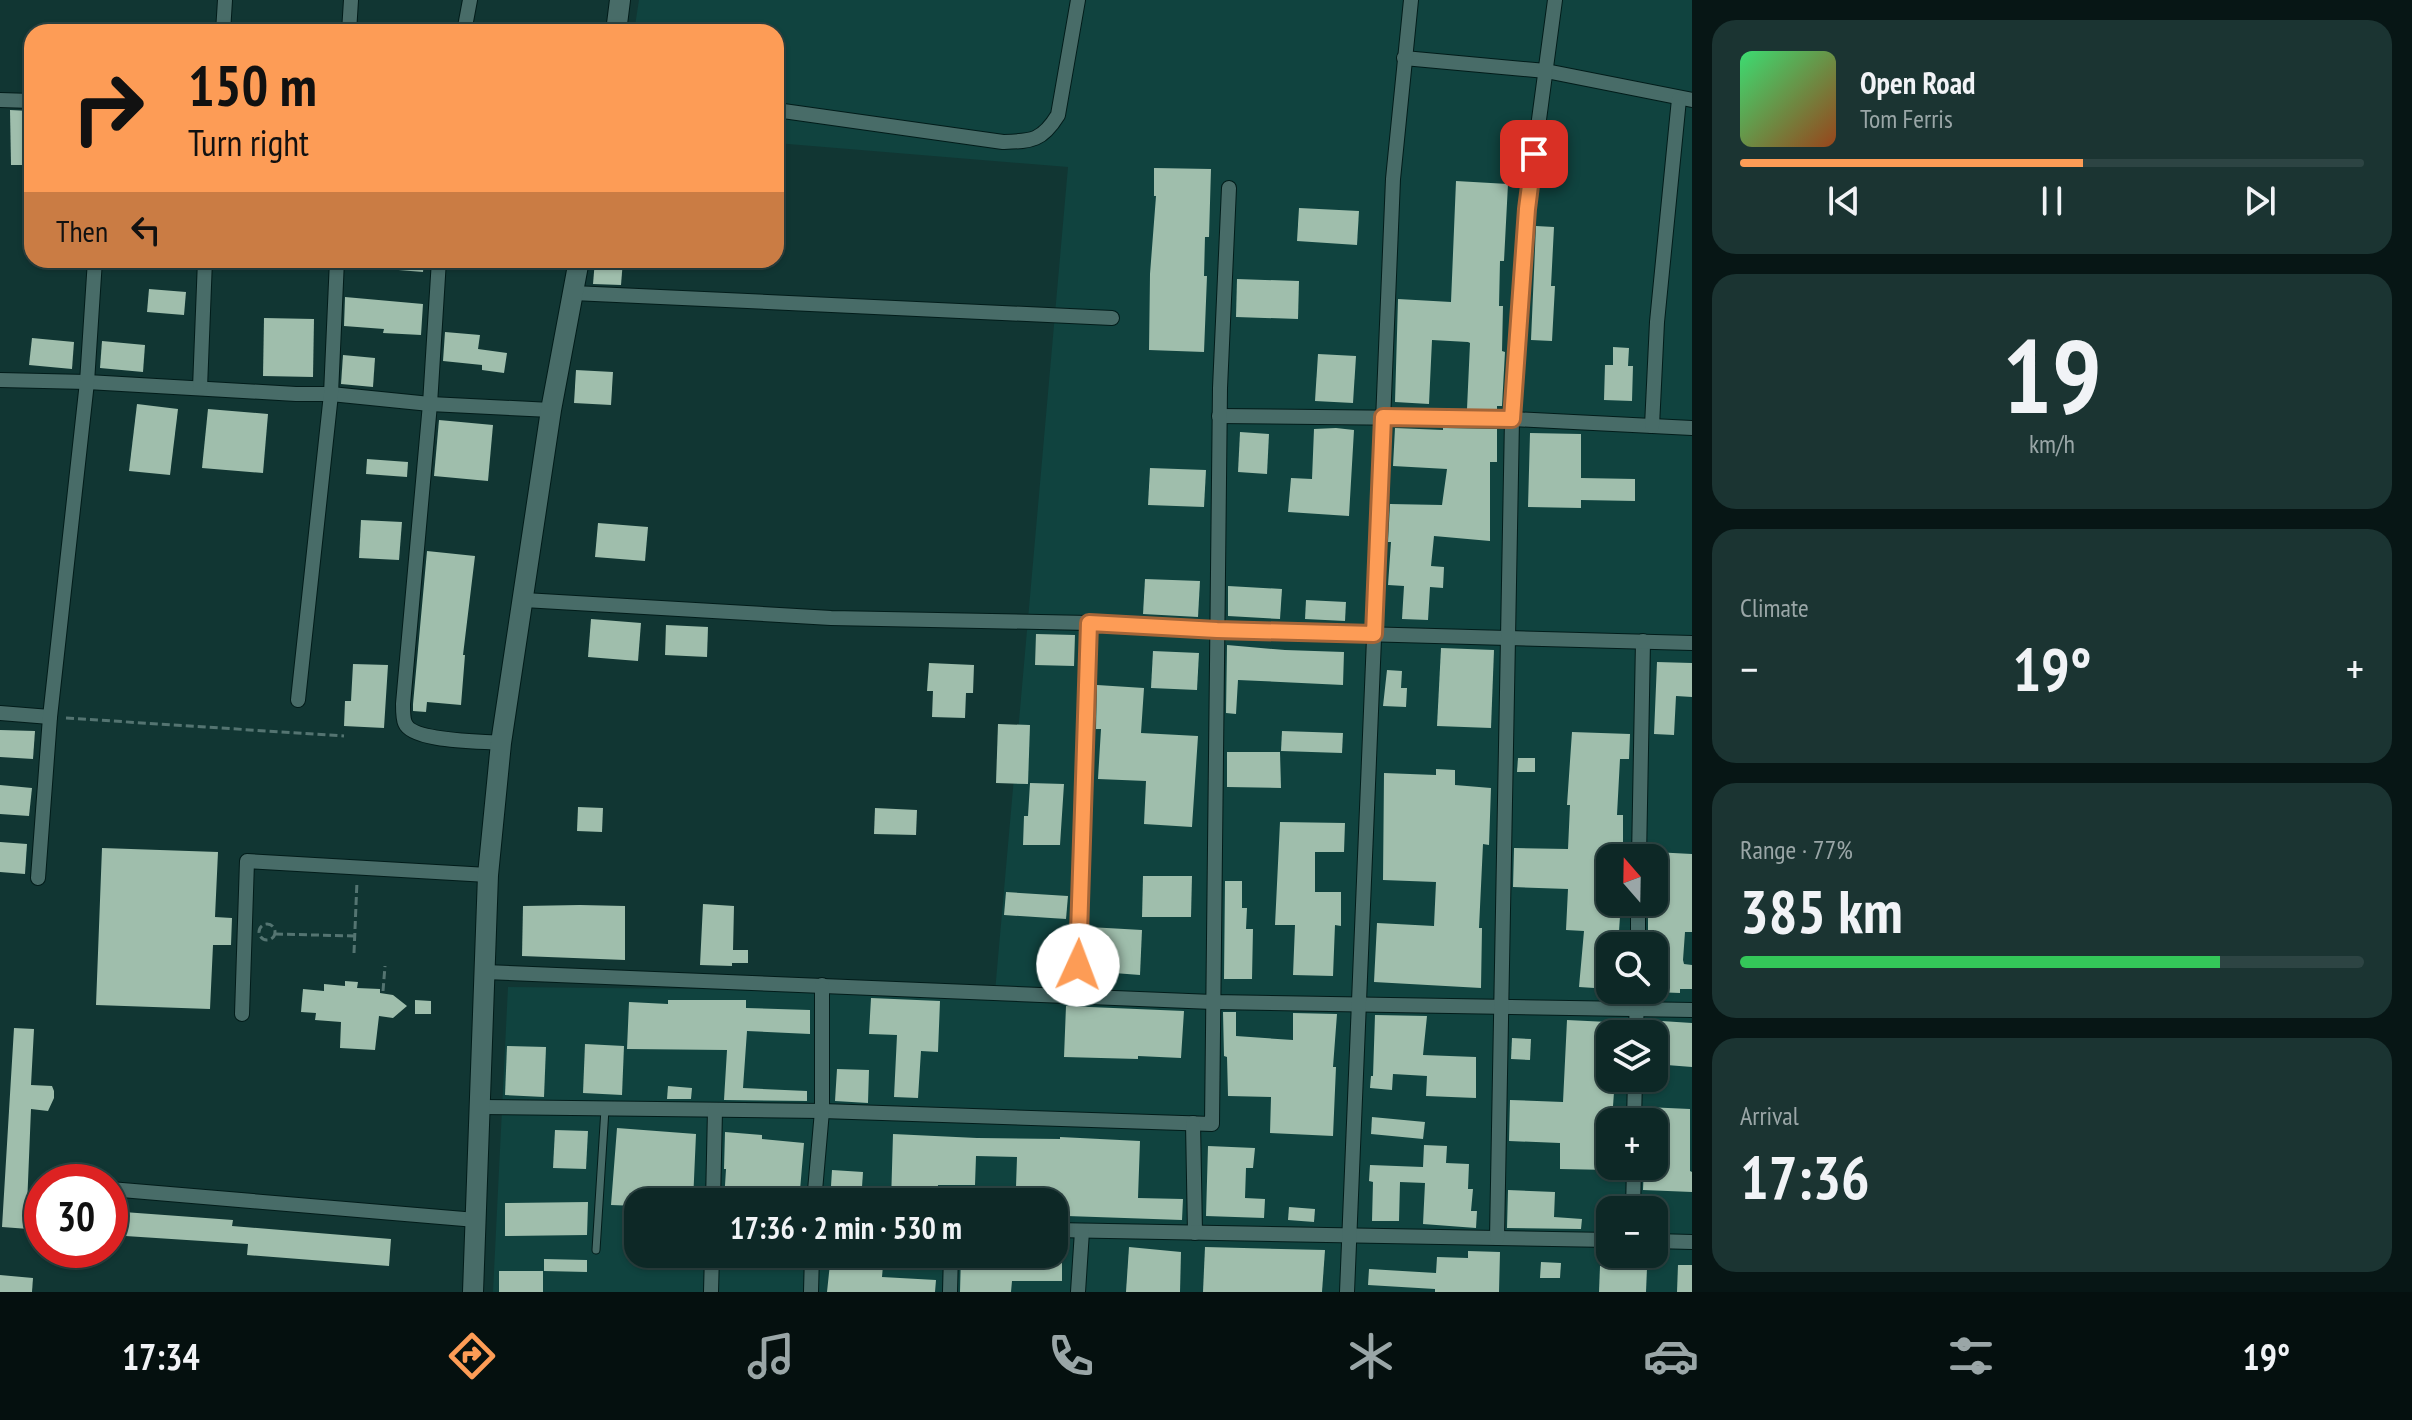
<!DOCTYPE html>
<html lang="en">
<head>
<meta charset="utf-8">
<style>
	:root { --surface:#0d2826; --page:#1b3432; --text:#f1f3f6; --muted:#9aa6a7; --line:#2d4443; --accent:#fd9c56 }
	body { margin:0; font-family:"PT Sans Narrow",sans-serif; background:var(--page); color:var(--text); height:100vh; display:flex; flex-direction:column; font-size:30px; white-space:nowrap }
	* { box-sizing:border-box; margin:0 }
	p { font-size:26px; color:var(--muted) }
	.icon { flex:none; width:44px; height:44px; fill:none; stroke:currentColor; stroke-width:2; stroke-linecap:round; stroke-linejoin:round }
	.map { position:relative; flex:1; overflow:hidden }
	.sheet { display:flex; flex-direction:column; gap:20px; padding:20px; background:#071615; width:720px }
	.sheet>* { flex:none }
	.banner { position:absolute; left:24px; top:24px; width:760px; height:244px; border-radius:24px; box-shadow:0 2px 6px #0004,0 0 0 2px var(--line); background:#fd9c56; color:#111; overflow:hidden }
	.needle { width:52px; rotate:340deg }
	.controls { position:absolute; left:1596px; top:844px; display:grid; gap:16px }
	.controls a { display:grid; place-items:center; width:72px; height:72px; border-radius:16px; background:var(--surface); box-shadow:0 2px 6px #0004,0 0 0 2px var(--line); font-size:40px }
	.speed { position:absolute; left:24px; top:1164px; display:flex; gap:16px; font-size:40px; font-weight:700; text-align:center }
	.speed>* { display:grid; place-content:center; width:104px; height:104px; border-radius:50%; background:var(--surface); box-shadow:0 2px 6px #0004,0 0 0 2px var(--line); line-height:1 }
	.speed .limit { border:12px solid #d22; background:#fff; color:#111 }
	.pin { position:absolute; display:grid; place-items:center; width:68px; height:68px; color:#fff; margin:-34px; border-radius:16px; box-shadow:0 4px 12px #0006 }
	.me { position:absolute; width:88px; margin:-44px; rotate:2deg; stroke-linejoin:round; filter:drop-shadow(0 0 6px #0008) }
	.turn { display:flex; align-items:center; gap:28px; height:168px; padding:0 32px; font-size:36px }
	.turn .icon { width:104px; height:104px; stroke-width:2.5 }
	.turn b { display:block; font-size:56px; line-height:68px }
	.then { display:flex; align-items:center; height:76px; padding:0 32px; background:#0003; gap:16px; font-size:30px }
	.big { font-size:60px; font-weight:700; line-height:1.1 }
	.sheet .tile { flex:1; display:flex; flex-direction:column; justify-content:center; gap:12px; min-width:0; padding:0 28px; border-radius:24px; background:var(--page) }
	.sheet .dial { align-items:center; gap:0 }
	.dial b { font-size:104px; line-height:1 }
	.song { display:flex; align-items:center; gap:24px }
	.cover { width:96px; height:96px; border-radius:12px; background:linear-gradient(135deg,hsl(140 70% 55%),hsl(20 70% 35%)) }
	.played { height:8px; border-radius:4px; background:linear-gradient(90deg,var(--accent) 55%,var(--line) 55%) }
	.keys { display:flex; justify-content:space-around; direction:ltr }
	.heat { display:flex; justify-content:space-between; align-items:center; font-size:44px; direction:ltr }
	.charge { height:12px; border-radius:6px; background:linear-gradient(90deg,#34c759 77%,var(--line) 0) }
	.trip { position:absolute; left:624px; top:1188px; width:444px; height:80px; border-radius:24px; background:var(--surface); box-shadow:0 2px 6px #0004,0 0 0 2px var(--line); font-weight:700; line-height:80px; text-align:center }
	.dock { display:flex; height:128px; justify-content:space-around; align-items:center; background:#05100f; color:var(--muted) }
	.dock .icon { width:56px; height:56px }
	.dock .selected { color:var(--accent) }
	.dock b { font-size:36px; color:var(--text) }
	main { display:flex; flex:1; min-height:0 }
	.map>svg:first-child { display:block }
	.built { fill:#10433f; fill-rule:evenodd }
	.building { fill:#9fbeac }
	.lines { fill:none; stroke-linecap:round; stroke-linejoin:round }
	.lane-casing { stroke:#021c1a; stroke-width:9 }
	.street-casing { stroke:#021c1a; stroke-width:16 }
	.secondary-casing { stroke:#021c1a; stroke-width:22 }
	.path { stroke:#547471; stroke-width:3; stroke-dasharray:8 4; stroke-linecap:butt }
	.lane { stroke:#486c68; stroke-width:7 }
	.street { stroke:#486c68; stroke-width:14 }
	.secondary { stroke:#486c68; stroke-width:20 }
	.route-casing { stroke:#a46538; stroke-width:20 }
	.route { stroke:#fd9c56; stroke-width:14 }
</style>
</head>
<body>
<main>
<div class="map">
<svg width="1692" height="1292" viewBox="0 0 1692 1292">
	<rect width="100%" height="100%" fill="#113633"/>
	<path class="built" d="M639,0H1692V1292H493L508,987L995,992L1068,167L776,143V32H634ZM1610,858H1654V902H1610ZM1610,946H1654V990H1610ZM1610,1034H1654V1078H1610ZM1610,1122H1654V1166H1610ZM638,1202H1054V1254H638ZM1610,1210H1654V1254H1610Z"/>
	<g class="building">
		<path d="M10,110L30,111L31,165H11Z"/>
		<path d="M1154,168L1211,169L1209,237H1205L1204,276H1207L1204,352L1149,350L1150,274L1156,196H1154Z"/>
		<path d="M1456,181L1508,184L1504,261H1500L1499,306H1503L1502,351L1505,352L1502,406H1497V409H1467L1470,343L1468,342L1432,340L1429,404L1395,402L1398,299L1451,302Z"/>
		<path d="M1299,208L1359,211L1357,245L1297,241Z"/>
		<path d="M1536,226L1554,227L1551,286H1555L1552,341L1531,340Z"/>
		<path d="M386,260H424L423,272L386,269Z"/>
		<path d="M595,260H623L621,285L593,284Z"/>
		<path d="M1237,279L1299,281L1298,319L1236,317Z"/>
		<path d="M149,289L186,292L184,315L147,312Z"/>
		<path d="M345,297L423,304L421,335L383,333L384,329L344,326Z"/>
		<path d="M264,318L314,319L313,377L263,376Z"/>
		<path d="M445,332L480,335L478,349L507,353L504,373L482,370V365L443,361Z"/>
		<path d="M32,338L74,342L72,369L29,365Z"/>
		<path d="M102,341L145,345L143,372L100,368Z"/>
		<path d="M1613,347L1629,348L1628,366H1633L1632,401L1604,400L1605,365H1613Z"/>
		<path d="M1318,354L1356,356L1353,403L1315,401Z"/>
		<path d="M343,355L375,358L373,387L341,384Z"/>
		<path d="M576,370L613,372L611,405L574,403Z"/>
		<path d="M137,404L178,409L170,475L129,471Z"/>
		<path d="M208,409L268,414L263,473L202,468Z"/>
		<path d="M439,420L493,425L488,481L434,476Z"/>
		<path d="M1336,428L1354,430L1349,516L1288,512L1291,478L1312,479L1314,429Z"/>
		<path d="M1395,428L1443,430V428L1497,429V462H1490V541L1434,536L1431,566L1444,567L1443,588L1430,587L1428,620L1402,619L1404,586L1388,585L1391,542H1388L1390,504L1442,505L1447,469L1393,466Z"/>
		<path d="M1240,432L1269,434L1267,474L1238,472Z"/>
		<path d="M1530,433L1581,434V478L1635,479V501L1581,500V508L1528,507Z"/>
		<path d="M367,459L408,462L407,477L366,474Z"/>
		<path d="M1150,468L1206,470L1204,507L1148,505Z"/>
		<path d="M361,520L402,522L399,560L359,558Z"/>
		<path d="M598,523L648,527L645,561L595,557Z"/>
		<path d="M427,551L475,556L463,655H465L461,705L427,702L426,712L413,711V704Z"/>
		<path d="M1145,579L1200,581L1198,617L1143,614Z"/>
		<path d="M1228,586L1282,589L1280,619L1228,616Z"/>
		<path d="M1306,600L1346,602L1345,621L1305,619Z"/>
		<path d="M591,619L641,623L638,661L588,657Z"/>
		<path d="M666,625L708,627L707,657L665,655Z"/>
		<path d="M1036,634L1075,635L1074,666L1035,665Z"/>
		<path d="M1227,645L1285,650L1344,652L1343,685L1238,680L1236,714L1226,713Z"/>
		<path d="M1441,648L1494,650L1491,728L1437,726Z"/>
		<path d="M1153,651L1199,653L1197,690L1151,688Z"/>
		<path d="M1657,662L1692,663V697L1676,696L1674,735L1654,734Z"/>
		<path d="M929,663L974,665L973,693H966L965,718L932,717L933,691H927Z"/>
		<path d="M353,664L388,665L384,728L344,726L345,701H351Z"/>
		<path d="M1387,670L1402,671L1401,688H1407L1406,707L1383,706Z"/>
		<path d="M1097,685L1144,688L1141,733L1198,736L1192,827L1144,824L1146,781L1098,779L1101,729H1096Z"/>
		<path d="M998,724L1030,725L1028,784L996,783Z"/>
		<path d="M0,730L35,731L33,759L0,757Z"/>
		<path d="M1282,731L1343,733L1342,753L1281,751Z"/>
		<path d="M1572,732L1630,734L1629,759H1620L1617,815H1623V858H1610V902H1621L1618,946H1610V989L1579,987L1584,931L1566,930L1568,889L1513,887L1514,848L1568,849L1570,805H1567Z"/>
		<path d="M1227,752H1280L1281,788L1227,787Z"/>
		<path d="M1518,758H1535V772H1517Z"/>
		<path d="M1436,769L1455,770V785L1491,788L1489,845L1483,844L1479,928H1482L1481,988L1374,982L1377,923L1434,926L1436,882L1383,880L1384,773L1436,775Z"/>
		<path d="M1030,783L1064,784L1060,845H1023L1024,816H1028Z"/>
		<path d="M0,785L32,788L29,816L0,814Z"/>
		<path d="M578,807L603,808L602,832L577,831Z"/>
		<path d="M875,808L917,810L916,835L874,834Z"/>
		<path d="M1280,822L1345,823L1344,852H1315V892H1341V926L1335,925L1333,976L1293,975L1295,925H1275Z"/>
		<path d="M0,842L27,844L25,874L0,872Z"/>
		<path d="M102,848L218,852L215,917L232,918L231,945H213L210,1009L96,1005Z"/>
		<path d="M1654,852L1692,854V932H1685L1683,960L1684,964L1692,965V989H1680V993L1654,992V930H1648V902H1654Z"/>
		<path d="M1143,876H1192L1191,917H1142Z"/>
		<path d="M1225,881H1242V908H1247L1246,929H1253L1252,979H1224Z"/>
		<path d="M1006,892L1068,896L1066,919L1004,915Z"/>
		<path d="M703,904L734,906L733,950H748V963H732V966L700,965Z"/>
		<path d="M580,905L625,906V960L522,956L523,906Z"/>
		<path d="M1089,927L1142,930L1140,975L1088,971Z"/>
		<path d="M345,981L358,982L357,988L380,989V993L393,995L407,1006L393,1018L379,1016L375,1050L340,1048L341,1022L315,1020L316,1013L301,1012L303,989L324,991V984L345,986Z"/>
		<path d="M871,998L940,1001L938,1052L921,1051L918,1098L894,1097L897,1035L869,1034Z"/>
		<path d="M415,1000L431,1001V1014H415Z"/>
		<path d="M668,1000H746V1008L810,1010V1034L747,1031L743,1088L807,1091V1101L724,1100L727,1050L627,1049L629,1002L668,1004Z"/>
		<path d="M1066,1006L1184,1011L1181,1058L1138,1056V1059L1064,1057Z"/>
		<path d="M1223,1012H1236V1036L1293,1040V1013L1337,1014L1333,1067H1336L1333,1136L1270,1133L1271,1097L1228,1096L1227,1057L1224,1056Z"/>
		<path d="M1375,1015L1427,1016L1423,1055L1476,1057V1098L1426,1096L1427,1076L1393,1074L1392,1090L1370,1088L1371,1076H1373Z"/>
		<path d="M1567,1020L1608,1022L1605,1076L1615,1078L1613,1106H1610V1170L1560,1169V1143L1509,1141L1510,1100L1563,1102Z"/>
		<path d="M1646,1020L1692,1023V1067L1654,1064V1034H1646Z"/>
		<path d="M14,1028L34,1029L31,1085L52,1086L54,1091V1098L48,1111L31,1109L27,1206L42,1207V1230L2,1227Z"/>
		<path d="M1512,1038L1531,1039L1530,1060L1511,1059Z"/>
		<path d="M585,1044L624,1046L622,1095L583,1093Z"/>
		<path d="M507,1046L546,1047L544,1097L505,1095Z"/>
		<path d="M837,1069L869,1070L868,1103L835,1101Z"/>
		<path d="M668,1086L692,1088L691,1099H667Z"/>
		<path d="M1646,1107L1690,1109V1171L1692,1172V1192L1643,1190L1644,1166H1654V1122H1645Z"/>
		<path d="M1372,1117L1425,1122L1423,1139L1371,1134Z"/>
		<path d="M617,1128L696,1134L693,1202H638V1206L611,1205Z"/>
		<path d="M555,1130L588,1131L586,1169L553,1168Z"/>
		<path d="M725,1132L762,1135V1139L804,1143L799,1202L757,1199V1202H724L726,1169H724Z"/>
		<path d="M893,1134L977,1138L1060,1139V1137L1140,1141L1138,1198L1183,1199L1182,1220L1067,1216L1068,1202H973L974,1188L1010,1189V1187H1016L1017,1157L976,1156L975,1185H938L937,1202H891Z"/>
		<path d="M1424,1145L1447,1146L1446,1163L1469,1164L1468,1189H1473L1471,1211H1477L1476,1228L1423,1224L1425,1183L1400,1182L1399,1221H1372L1373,1182L1369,1181L1370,1165L1423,1167Z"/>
		<path d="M1208,1146L1255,1148L1253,1168H1246L1245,1198L1265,1199L1264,1218L1206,1216Z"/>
		<path d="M832,1170L863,1172L861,1202H830Z"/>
		<path d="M1508,1190L1555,1192L1554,1217L1582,1219L1581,1229L1507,1228Z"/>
		<path d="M588,1202L587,1235L505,1236V1203Z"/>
		<path d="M1289,1207L1315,1209L1314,1222L1288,1220Z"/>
		<path d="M110,1211L233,1220L232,1226L391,1239L389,1266L247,1255L248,1244L110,1235Z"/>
		<path d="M1129,1247L1181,1252L1180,1292H1126Z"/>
		<path d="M1205,1247L1325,1250L1322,1292H1203Z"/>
		<path d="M1468,1251L1500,1252L1499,1292H1435V1289L1368,1285L1369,1269L1436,1273L1437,1257L1468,1258Z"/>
		<path d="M831,1254H884L882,1277L936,1280L935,1292H827Z"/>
		<path d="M961,1254H1062V1281H1012L1011,1292H960Z"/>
		<path d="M544,1259L587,1260V1272L544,1271Z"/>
		<path d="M1541,1262L1561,1263L1560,1278H1540Z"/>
		<path d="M1678,1265H1692V1292H1677Z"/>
		<path d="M1600,1266L1647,1268L1646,1292H1599Z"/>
		<rect x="499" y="1271" width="44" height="21"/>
		<path d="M0,1275L33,1278L32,1292H0Z"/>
	</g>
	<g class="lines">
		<defs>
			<path id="lane" d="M596,1250L605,1109"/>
			<g id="street">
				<path d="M223,32L225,0"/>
				<path d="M349,32L351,0"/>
				<path d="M464,32L470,0"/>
				<path d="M1404,58L1546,71L1692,100"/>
				<path d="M0,100L32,101"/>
				<path d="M776,110L1003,142C1032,141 1042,141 1058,115L1078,0"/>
				<path d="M439,260L430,404L403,704C403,710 403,719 405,723C412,742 482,741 501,743"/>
				<path d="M573,293L1112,318"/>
				<path d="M0,380L87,382L296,394H331L430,404L551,410"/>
				<path d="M200,388L205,260"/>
				<path d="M1219,416L1512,419L1692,428"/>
				<path d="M1652,426L1657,322L1679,99"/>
				<path d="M524,600L831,618L1089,623"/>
				<path d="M298,700L331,394L337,260"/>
				<path d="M0,713L50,717"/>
				<path d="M1639,858L1643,641"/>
				<path d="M38,878L50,717L87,382L95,260"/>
				<path d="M1638,946V902"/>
				<path d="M485,972L1213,1002L1692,1010"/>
				<path d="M1077,997L1089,623L1217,630L1692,643"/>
				<path d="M242,1014L247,861L488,875"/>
				<path d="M1636,1034L1637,990"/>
				<path d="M480,1107L822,1111L1212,1124L1220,388L1229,188"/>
				<path d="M1634,1122L1635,1078"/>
				<path d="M1193,1123L1195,1233"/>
				<path d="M110,1189L476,1220"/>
				<path d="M713,1202L715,1110"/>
				<path d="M814,1202L822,1111V985"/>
				<path d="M1633,1210L1634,1166"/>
				<path d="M1054,1230L1610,1240"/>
				<path d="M1497,1238L1512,419L1527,209L1555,0"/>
				<path d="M1654,1241L1692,1242"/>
				<path d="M711,1292L712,1254"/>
				<path d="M811,1292L812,1254"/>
				<path d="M950,1292L951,1254"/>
				<path d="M1078,1292L1082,1231"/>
				<path d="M1347,1292L1393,179L1411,0"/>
			</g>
			<g id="secondary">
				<path d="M616,32L620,0"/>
				<path d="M473,1292L488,875L501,743L551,410L579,260"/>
			</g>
		</defs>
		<use href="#lane" class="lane-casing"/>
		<use href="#street" class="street-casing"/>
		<use href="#secondary" class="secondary-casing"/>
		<g class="path">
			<path d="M66,718L344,736"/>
			<circle cx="267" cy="932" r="8"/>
			<path d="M275,934L355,936"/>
			<path d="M354,953L357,881"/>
			<path d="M383,991L385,966"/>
		</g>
		<use href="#lane" class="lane"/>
		<use href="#street" class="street"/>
		<use href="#secondary" class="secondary"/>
	</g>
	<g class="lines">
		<defs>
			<path id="route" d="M1078,965L1089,623L1217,630L1374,634L1383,417L1512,419L1527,209L1534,154"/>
		</defs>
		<use href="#route" class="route-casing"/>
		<use href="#route" class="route"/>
	</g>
</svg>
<div class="controls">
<a><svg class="needle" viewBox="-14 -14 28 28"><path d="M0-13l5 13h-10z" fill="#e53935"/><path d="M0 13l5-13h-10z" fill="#9aa6a7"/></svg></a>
<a><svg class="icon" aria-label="search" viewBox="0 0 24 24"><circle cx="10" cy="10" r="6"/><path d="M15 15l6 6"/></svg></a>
<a><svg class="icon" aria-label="layers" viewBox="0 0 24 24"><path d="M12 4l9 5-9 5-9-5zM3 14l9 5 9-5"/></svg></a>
<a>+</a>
<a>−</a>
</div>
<div class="speed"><div class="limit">30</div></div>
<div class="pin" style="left:1534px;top:154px;background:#d93025"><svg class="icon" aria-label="arrive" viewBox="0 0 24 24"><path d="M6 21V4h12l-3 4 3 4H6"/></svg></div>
<svg class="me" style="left:1078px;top:965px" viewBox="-20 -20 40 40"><circle r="19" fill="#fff"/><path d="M0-13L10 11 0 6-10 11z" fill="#fd9c56"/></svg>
<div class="trip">17:36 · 2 min · 530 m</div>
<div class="banner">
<div class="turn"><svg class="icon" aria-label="right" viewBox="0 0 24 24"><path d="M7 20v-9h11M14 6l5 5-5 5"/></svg><div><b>150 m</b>Turn right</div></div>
<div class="then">Then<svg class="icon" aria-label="left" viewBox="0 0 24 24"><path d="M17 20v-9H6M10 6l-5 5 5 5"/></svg></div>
</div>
</div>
<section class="sheet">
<div class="tile">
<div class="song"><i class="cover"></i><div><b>Open Road</b><p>Tom Ferris</p></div></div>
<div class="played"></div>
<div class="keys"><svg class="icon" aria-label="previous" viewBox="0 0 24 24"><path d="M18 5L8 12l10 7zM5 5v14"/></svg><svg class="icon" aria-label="pause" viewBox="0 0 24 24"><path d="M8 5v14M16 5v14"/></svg><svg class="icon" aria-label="next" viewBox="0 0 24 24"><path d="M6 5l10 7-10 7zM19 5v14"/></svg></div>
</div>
<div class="tile dial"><b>19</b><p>km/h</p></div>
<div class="tile"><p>Climate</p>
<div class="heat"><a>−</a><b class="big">19°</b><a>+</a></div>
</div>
<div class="tile"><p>Range · 77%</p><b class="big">385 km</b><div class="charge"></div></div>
<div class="tile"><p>Arrival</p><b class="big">17:36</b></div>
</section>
</main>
<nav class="dock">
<b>17:34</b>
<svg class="icon selected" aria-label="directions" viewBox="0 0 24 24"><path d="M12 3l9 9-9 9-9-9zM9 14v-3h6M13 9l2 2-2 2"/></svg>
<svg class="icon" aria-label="music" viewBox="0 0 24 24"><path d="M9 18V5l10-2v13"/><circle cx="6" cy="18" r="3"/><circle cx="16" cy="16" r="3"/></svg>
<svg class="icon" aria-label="phone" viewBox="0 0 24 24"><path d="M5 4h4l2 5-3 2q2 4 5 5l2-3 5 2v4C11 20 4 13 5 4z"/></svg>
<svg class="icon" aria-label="climate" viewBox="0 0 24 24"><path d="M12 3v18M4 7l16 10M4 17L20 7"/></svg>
<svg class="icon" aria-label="car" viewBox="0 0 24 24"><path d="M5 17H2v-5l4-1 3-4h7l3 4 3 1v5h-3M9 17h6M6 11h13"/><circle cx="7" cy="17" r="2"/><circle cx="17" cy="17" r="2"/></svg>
<svg class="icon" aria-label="filters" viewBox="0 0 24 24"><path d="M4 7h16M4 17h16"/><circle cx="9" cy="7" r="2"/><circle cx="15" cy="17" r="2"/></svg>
<b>19°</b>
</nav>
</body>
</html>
